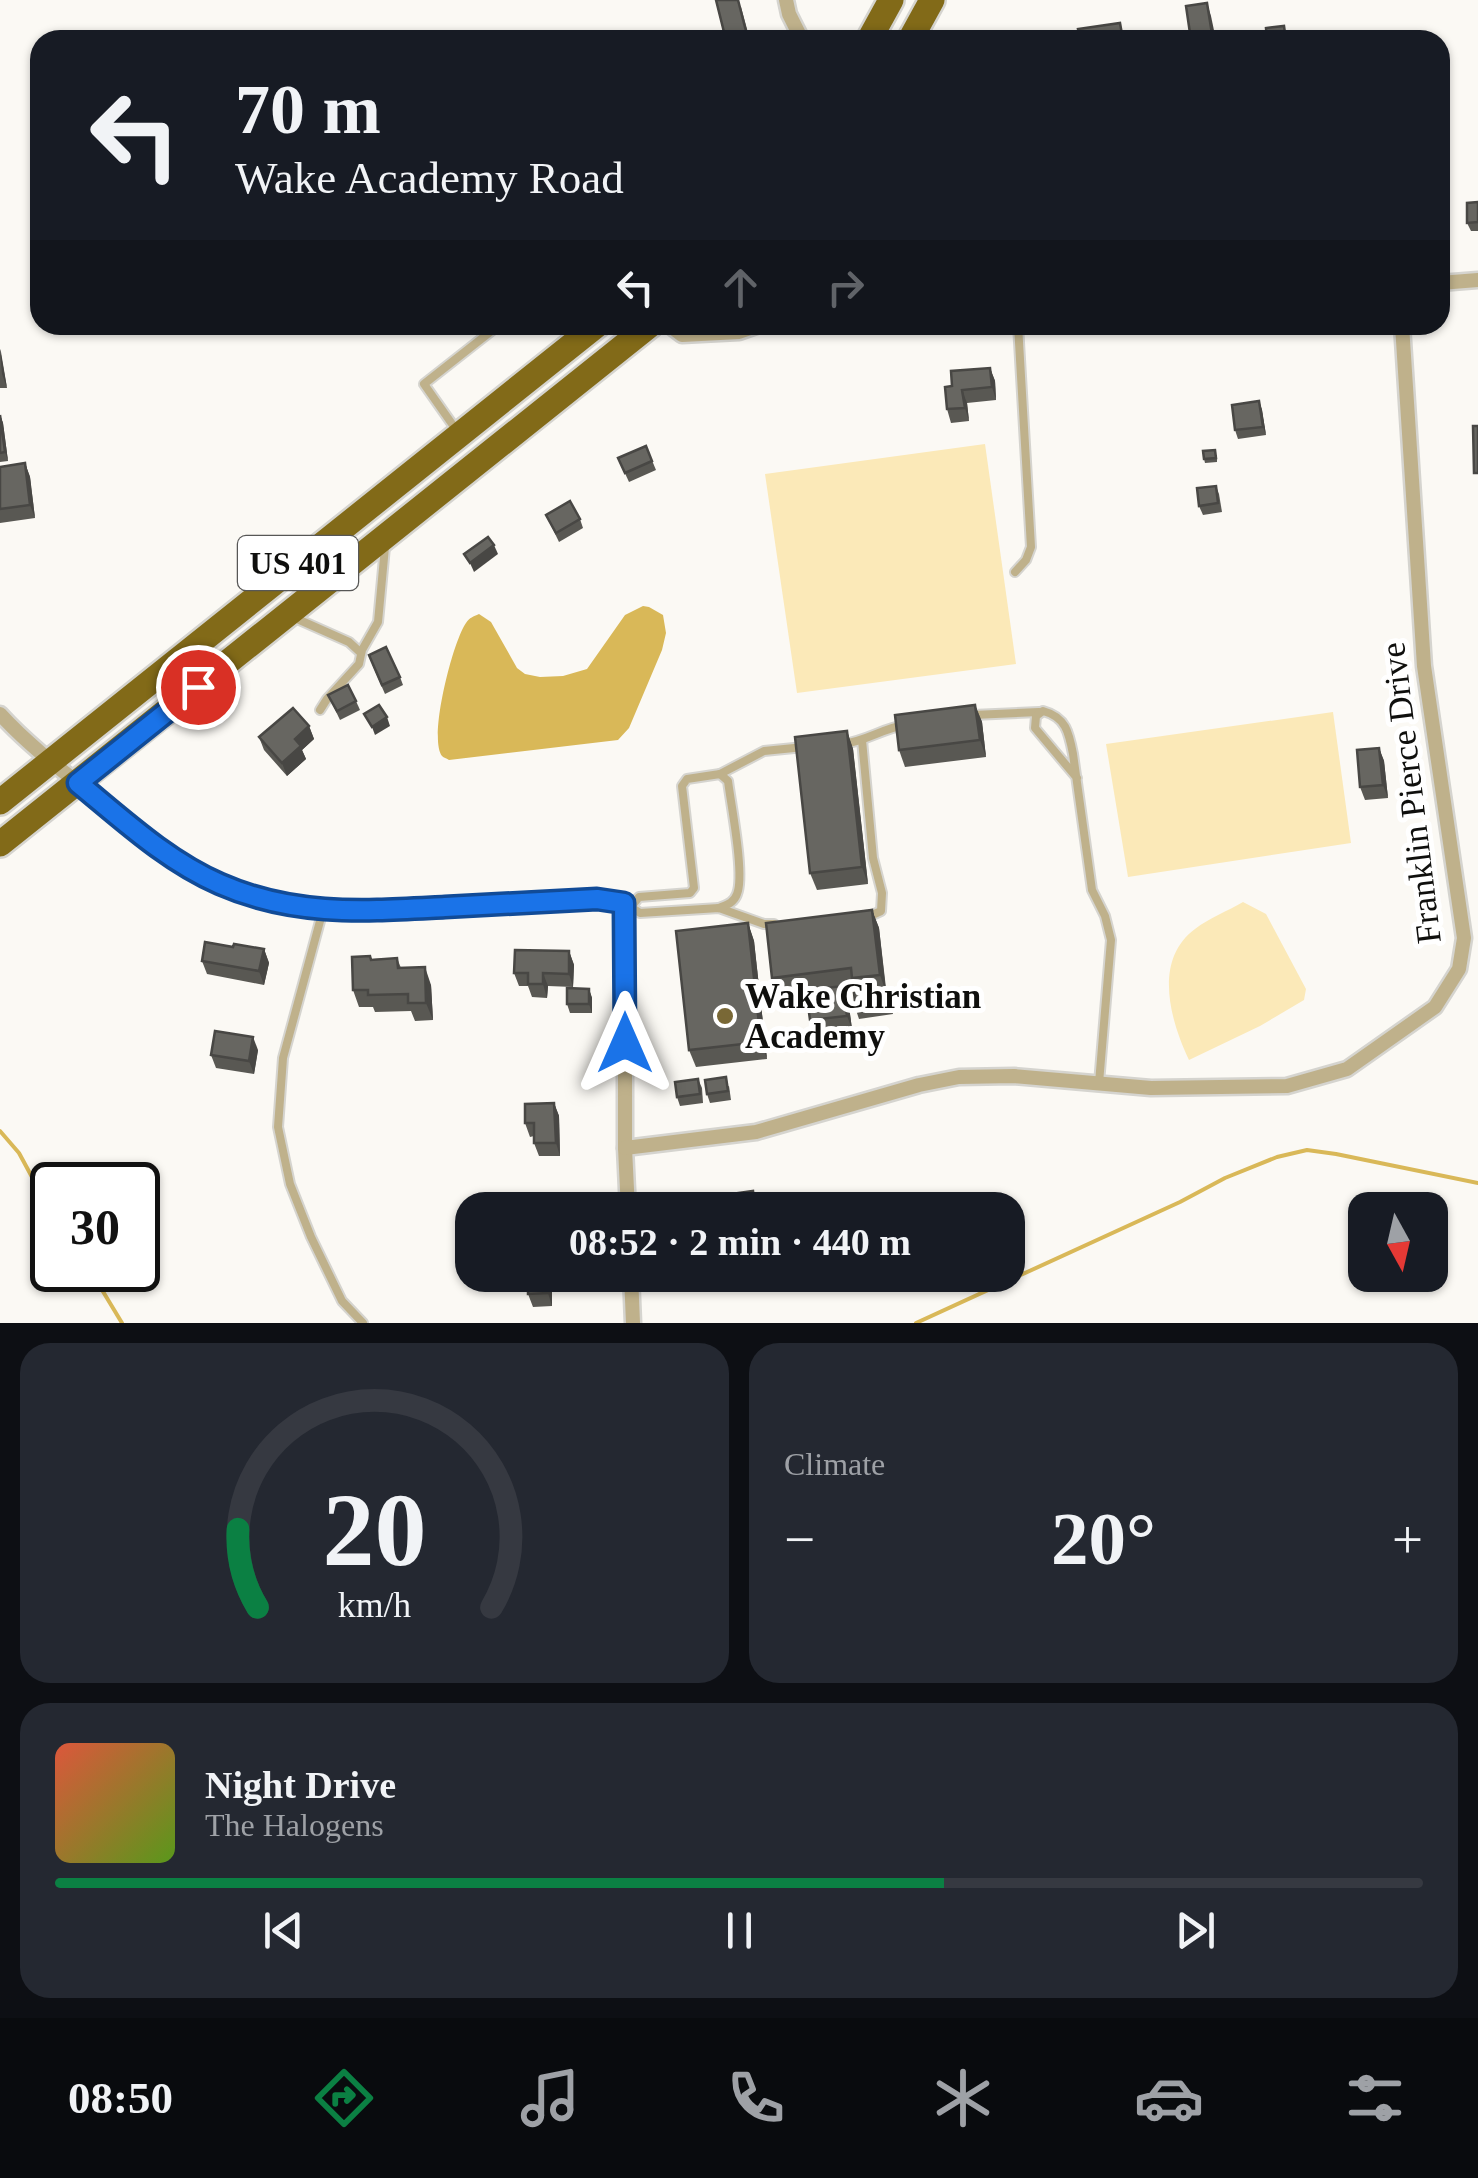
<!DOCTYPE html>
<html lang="en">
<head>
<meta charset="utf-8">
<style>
	:root { --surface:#171b24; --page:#242831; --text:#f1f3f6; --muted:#9ea1a6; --line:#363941; --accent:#0b8043 }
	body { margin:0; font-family:Georgia,serif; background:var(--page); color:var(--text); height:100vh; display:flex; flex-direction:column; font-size:38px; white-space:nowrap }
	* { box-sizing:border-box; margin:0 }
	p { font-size:32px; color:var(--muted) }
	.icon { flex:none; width:55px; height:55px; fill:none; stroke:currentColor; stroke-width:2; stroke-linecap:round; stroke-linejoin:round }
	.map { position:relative; height:1323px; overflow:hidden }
	.drawer { display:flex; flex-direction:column; gap:20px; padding:20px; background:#0d0f14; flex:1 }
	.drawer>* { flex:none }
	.hud { position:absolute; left:30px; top:30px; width:1420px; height:305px; border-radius:30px; box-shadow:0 2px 8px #0004; background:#171b24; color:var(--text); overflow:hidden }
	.needle { width:65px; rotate:172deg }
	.buttons { position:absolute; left:1348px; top:1192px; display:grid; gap:20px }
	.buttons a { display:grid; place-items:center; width:100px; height:100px; border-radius:20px; background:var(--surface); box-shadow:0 2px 8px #0004; font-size:50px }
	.speed { position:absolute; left:30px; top:1162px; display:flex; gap:20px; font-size:50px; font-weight:700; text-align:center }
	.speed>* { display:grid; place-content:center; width:130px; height:130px; border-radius:50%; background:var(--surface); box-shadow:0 2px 8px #0004; line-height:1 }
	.speed .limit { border:5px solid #111; border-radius:15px; background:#fff; color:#111 }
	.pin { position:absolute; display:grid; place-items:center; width:85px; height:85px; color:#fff; margin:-42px; border:5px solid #fff; border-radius:50%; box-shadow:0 2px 10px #0007 }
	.me { position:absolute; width:110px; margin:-55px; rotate:0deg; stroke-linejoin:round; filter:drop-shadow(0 0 8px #0008) }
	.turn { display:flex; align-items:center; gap:35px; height:210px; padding:0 40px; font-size:45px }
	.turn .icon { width:130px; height:130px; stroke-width:2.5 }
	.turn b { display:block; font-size:70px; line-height:85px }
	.lanes { display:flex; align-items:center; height:95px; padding:0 40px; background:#0003; justify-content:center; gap:50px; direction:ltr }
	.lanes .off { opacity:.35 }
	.big { font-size:75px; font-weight:700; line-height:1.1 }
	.drawer .widget { flex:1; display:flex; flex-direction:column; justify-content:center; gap:15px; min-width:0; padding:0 35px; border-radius:30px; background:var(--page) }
	.drawer .dial { align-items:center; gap:0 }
	.dial svg { height:260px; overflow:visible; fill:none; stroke:var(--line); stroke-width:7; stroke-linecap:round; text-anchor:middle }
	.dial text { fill:var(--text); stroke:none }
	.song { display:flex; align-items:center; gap:30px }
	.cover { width:120px; height:120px; border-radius:15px; background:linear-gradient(135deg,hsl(10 70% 55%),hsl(90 70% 35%)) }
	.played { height:10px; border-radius:5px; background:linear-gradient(90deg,var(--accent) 65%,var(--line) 65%) }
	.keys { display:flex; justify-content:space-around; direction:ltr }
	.heat { display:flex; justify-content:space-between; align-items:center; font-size:55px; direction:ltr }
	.drawer .tiles { flex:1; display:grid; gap:20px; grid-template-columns:1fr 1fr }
	.widget:last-child { grid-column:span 2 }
	.trip { position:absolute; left:455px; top:1192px; width:570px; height:100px; border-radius:30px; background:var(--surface); box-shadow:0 2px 8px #0004; font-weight:700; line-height:100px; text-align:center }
	.menu { display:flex; height:160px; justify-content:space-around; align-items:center; background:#090b0e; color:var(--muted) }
	.menu .icon { width:70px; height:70px }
	.menu .current { color:var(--accent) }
	.menu b { font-size:45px; color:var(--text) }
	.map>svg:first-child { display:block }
	.green { fill:#fbe9b8 }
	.water { fill:#d9b858 }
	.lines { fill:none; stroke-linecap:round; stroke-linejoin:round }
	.stream { stroke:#d9b858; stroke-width:4 }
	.service-casing { stroke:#d5d4cf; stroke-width:12 }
	.minor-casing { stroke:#d5d4cf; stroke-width:19 }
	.trunk-casing { stroke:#d5d4cf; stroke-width:30 }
	.service { stroke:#bfb18b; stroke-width:8 }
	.minor { stroke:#bfb18b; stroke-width:14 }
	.trunk { stroke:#826a18; stroke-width:25 }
	.wall { fill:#595853 }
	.shaded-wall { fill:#484744 }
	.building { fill:#676661; stroke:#484744; stroke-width:2.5 }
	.route-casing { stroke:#114b97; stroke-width:25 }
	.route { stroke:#1a73e8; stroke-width:18 }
	.poi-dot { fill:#796836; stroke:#fff; stroke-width:4 }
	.labels { text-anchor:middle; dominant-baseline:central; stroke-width:10; stroke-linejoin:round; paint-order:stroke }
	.shield { fill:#fff; stroke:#575756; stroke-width:2.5 }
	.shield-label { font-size:32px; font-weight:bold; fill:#0f0f0d }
	.street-label { font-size:35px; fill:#0f0f0d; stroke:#fff }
	.poi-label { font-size:35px; font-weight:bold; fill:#0f0f0d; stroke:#fff; text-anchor:start }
</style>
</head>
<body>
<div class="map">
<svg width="1478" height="1323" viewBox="0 0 1478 1323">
	<rect width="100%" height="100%" fill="#fbf9f4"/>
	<g class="green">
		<path d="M985,444L1016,664L797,693L765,474Z"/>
		<path d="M1333,712L1351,843L1128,877L1106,744Z"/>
		<path d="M1243,902L1266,914L1306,989L1304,1000L1260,1026L1189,1060C1170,1020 1153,960 1195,929C1209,918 1228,911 1243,902Z"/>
	</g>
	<path class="water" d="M643,606L649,607L663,615L666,633L662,650L629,728L618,740L449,760C446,758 444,758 442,756C428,738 453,641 466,623C470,617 473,617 479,614L491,622L517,668L525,674L540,677L563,676L587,669L625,615Z"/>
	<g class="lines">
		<g class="stream">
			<path d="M0,1131L19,1153L52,1214"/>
			<path d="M90,1270L122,1323"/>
			<path d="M916,1323L1180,1202L1225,1178L1277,1157L1307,1150L1336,1154L1478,1183"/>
		</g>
		<defs>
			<g id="service">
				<path d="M457,431L424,384L499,325"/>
				<path d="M1015,572L1026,560L1031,547L1018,325"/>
				<path d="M295,618L349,642L361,653"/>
				<path d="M320,710L327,699L359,664L362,650L378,622L385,547"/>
				<path d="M973,715L1039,712"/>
				<path d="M862,740L873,858L882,893L881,911L868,917"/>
				<path d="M842,744C865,742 883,728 905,725"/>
				<path d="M720,774L764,751L804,747"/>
				<path d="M1077,778L1035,728L1036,716L1043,711C1066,717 1069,733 1073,754L1092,890L1105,916L1111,940L1099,1083"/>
				<path d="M625,903L640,913L719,908L764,924H774"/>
				<path d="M631,907L639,897L690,893L694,888L682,786L687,779L720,774L728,781C731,805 745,875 737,894C734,903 726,905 719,908"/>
				<path d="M323,910L283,1058L278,1127L290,1184L311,1237L342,1301L363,1323"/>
			</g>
			<g id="minor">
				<path d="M786,0L789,14L802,40"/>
				<path d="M1440,283L1478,280"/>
				<path d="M669,325L682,335L739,332L759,325"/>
				<path d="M0,714C30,747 68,775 103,803C140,833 177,865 221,884C294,916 360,911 438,907C491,905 544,902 597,899L625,903V1148L628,1210"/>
				<path d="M625,1148L756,1132L919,1085L959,1077L1014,1076L1151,1088L1287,1086L1347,1069L1435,1007L1459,969L1464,938L1424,666L1402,325"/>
				<path d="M631,1275L633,1323"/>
			</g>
			<g id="trunk">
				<path d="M869,40L891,0"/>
				<path d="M910,40L932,0"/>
				<path d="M0,802L597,325"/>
				<path d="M0,844L650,325"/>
			</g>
		</defs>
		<use href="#service" class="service-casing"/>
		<use href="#minor" class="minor-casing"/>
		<use href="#trunk" class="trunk-casing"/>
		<use href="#service" class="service"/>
		<use href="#minor" class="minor"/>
		<use href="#trunk" class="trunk"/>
	</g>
	<g class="wall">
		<path d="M741,7L750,40H726Z"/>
		<path d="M1478,202V231H1471L1467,223Z"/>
		<path d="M0,349L7,388H0Z"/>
		<path d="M990,368L995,381L996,400L967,403L969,421L951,423L947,409L952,386Z"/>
		<path d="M1259,401L1262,410L1266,435L1238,439L1235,430Z"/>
		<path d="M0,415L3,423L8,461L0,462Z"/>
		<path d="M646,446L656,470L629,482L618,458Z"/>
		<path d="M1217,455V462L1205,463L1204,459Z"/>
		<path d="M25,463L30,477L35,518L0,523V467Z"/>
		<path d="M1216,486L1219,494L1222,512L1203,515L1199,506Z"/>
		<path d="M546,515L580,519L583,528L559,542Z"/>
		<path d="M372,664L400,677L403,685L385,694Z"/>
		<path d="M328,695L356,701L360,710L340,720Z"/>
		<path d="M975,705L982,722L986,757L905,767L899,750Z"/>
		<path d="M309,726L314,739L302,750L306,759L287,776L264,750L259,737Z"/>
		<path d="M847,731L853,749L868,884L817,890L810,873Z"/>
		<path d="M1379,748L1384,761L1388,798L1365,800L1360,787Z"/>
		<path d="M872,910L879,928L886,988L890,997L893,1014L859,1019L856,1010L857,992L855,986L844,987L848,999L852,1029L815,1034L810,1020L807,992L779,995L772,978Z"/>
		<path d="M748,923L754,941L767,1059L696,1067L689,1050Z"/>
		<path d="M264,949L269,963L264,985L207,974L202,961Z"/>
		<path d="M569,951L574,965L573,987L548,986L547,998L532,997L528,986H519L514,973Z"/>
		<path d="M370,956L372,959L397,958L401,968L431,985L433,1020L415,1021L411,1011L375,1012L373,1007H359L353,990Z"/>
		<path d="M589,989L592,998V1013H570L567,1004Z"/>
		<path d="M258,1050L254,1074L216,1068L211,1055Z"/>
		<path d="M698,1079L702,1088L703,1103L680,1106L677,1097Z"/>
		<path d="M729,1086L731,1100L710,1103L707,1094Z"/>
		<path d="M554,1103L559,1116L560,1156H539L534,1143V1136L530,1137L525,1123Z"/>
		<path d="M520,1275H552V1306L533,1307L528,1294V1285H524Z"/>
	</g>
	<g class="shaded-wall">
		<path d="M1207,3L1211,16L1216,40H1213Z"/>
		<path d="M0,349L1,352L7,388L2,374Z"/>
		<path d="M990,368L995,381L996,400L992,387Z"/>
		<path d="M962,390L967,403L969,421L965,408Z"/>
		<path d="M1259,401L1262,410L1266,435L1263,427Z"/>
		<path d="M0,415L3,423L8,461L5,452Z"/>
		<path d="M25,463L30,477L35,518L30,505Z"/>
		<path d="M494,545L498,554L474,572L470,563Z"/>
		<path d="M975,705L982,722L986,757L980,740Z"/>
		<path d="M387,717L390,726L375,735L372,727Z"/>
		<path d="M309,726L314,739L302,750L306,759L287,776L282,763L295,739Z"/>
		<path d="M847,731L853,749L868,884L862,867Z"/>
		<path d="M1379,748L1384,761L1388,798L1383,785Z"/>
		<path d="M872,910L879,928L886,992L880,975Z"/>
		<path d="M748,923L754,941L767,1059L761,1042Z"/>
		<path d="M264,949L269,963L264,985L259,971Z"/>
		<path d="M569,951L574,965L573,987L569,974Z"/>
		<path d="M425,967L431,985L433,1020L426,1003Z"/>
		<path d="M543,973L548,986L547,998L543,984Z"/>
		<path d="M843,986L848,999L852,1029L847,1016Z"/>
		<path d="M589,989L592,998V1013L589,1004Z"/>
		<path d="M253,1037L258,1050L254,1074L249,1061Z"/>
		<path d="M554,1103L559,1116L560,1156L556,1143Z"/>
		<path d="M547,1275H552V1306L548,1293Z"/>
	</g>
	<g class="building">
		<path d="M716,0H738L747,35L726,40Z"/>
		<path d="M1207,3L1213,40H1191L1186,6Z"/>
		<path d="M1120,23L1123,40H1080L1078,29Z"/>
		<path d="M1284,26L1286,40H1267L1266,28Z"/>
		<path d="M1042,37V40H1023Z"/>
		<path d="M1478,202V222L1467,223V203Z"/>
		<path d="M990,368L992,387L962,390L965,408L947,409L945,387L952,386L951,371Z"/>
		<path d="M1259,401L1263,427L1235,430L1232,405Z"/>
		<path d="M0,415L5,452L0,453Z"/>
		<path d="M1473,426H1478V473H1474Z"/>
		<path d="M646,446L652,461L625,473L618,458Z"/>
		<path d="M1215,450L1216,458L1204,459L1203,451Z"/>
		<path d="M25,463L30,505L0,509V467Z"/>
		<path d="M1216,486L1218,503L1199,506L1197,488Z"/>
		<path d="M570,501L580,519L556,533L546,515Z"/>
		<path d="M488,537L494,545L470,563L464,554Z"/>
		<path d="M386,647L400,677L382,685L369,655Z"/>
		<path d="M348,685L356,701L337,711L328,695Z"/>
		<path d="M379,705L387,717L372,727L364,714Z"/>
		<path d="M975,705L980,740L899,750L895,715Z"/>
		<path d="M293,708L309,726L295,739L301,746L282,763L259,737Z"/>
		<path d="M847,731L862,867L810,873L795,737Z"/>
		<path d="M1379,748L1383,785L1360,787L1357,750Z"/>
		<path d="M872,910L880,975L852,978L851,968L772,978L766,923Z"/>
		<path d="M748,923L761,1042L689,1050L676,931Z"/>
		<path d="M205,942L233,947L234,944L264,949L259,971L202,961Z"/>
		<path d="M515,950L569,951V974L543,973V984H528V973H514Z"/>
		<path d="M370,956L371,960L397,958L398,968L425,967L426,1003H408V994L368,995V990H353L352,957Z"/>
		<path d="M843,986L847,1016L810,1020L806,990Z"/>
		<path d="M567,988L589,989V1004H567Z"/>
		<path d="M887,988L890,1006L856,1010L854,993Z"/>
		<path d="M215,1031L253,1037L249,1061L211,1055Z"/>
		<path d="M726,1077L728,1091L707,1094L705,1080Z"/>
		<path d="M698,1079L700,1094L677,1097L675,1082Z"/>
		<path d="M554,1103L556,1143H534V1123H525V1104Z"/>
		<path d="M753,1191L754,1200L763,1199L764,1210H733L731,1194Z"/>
		<path d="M528,1275H547L548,1293L528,1294Z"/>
	</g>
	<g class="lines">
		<defs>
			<path id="route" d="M198,687L78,783C123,820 167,861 220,884C295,917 366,911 445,907C495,904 546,902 597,899L624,903L625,1043"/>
		</defs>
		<use href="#route" class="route-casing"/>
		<use href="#route" class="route"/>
	</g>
	<circle class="poi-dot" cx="725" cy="1016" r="10"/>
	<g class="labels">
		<rect class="shield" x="238" y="536" width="120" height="54" rx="8"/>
		<g class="shield-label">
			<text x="298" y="563">US 401</text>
		</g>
		<g class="street-label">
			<text transform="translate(1411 793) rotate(-97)">Franklin Pierce Drive</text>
		</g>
		<g class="poi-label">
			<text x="745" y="996">Wake Christian<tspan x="745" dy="40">Academy</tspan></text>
		</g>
	</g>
</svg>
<div class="buttons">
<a><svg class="needle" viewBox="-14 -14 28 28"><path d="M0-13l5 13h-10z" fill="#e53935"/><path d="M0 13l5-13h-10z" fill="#9ea1a6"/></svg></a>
</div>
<div class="speed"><div class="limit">30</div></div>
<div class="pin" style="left:198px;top:687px;background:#d93025"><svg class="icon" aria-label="arrive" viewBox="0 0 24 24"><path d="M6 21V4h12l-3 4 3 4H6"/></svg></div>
<svg class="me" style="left:625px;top:1043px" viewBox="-20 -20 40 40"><path d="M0-17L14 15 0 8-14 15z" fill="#1a73e8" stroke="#fff" stroke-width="4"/></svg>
<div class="trip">08:52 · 2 min · 440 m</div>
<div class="hud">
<div class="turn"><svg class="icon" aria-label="left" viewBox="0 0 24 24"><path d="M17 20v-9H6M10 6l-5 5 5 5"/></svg><div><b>70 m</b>Wake Academy Road</div></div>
<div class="lanes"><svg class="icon" aria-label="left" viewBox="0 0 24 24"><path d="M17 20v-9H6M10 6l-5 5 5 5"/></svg><svg class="icon off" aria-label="ahead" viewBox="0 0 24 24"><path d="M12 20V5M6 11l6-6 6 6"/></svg><svg class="icon off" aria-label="right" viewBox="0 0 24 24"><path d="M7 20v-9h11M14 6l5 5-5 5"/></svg></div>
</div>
</div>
<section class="drawer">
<div class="tiles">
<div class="widget dial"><svg viewBox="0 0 100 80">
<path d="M14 69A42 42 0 1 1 86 69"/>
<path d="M14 69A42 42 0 0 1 8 45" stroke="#0b8043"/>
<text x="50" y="56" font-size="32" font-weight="700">20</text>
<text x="50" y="72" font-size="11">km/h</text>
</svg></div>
<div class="widget"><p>Climate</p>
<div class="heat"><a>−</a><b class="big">20°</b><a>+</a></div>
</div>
<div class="widget">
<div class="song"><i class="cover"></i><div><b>Night Drive</b><p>The Halogens</p></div></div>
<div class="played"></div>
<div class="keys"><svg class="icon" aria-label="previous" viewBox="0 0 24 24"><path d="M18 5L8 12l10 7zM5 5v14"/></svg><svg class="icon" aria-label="pause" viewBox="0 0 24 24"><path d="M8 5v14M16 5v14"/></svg><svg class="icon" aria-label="next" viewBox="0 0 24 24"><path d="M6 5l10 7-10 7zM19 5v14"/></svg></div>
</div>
</div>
</section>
<nav class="menu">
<b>08:50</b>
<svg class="icon current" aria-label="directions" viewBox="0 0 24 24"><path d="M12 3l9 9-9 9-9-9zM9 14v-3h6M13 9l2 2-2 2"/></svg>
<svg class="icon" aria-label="music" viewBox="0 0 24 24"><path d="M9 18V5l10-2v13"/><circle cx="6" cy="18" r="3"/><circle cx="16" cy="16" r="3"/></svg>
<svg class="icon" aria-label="phone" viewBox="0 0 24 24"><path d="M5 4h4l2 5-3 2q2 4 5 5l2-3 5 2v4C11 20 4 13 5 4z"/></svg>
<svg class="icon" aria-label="climate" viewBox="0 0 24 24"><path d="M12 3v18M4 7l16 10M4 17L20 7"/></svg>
<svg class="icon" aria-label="car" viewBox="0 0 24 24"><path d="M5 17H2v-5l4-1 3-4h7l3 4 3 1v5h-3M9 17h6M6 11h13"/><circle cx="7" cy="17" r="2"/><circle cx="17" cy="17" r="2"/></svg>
<svg class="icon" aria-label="filters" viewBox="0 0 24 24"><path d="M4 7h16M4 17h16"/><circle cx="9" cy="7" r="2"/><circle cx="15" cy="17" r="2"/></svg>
</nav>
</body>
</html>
